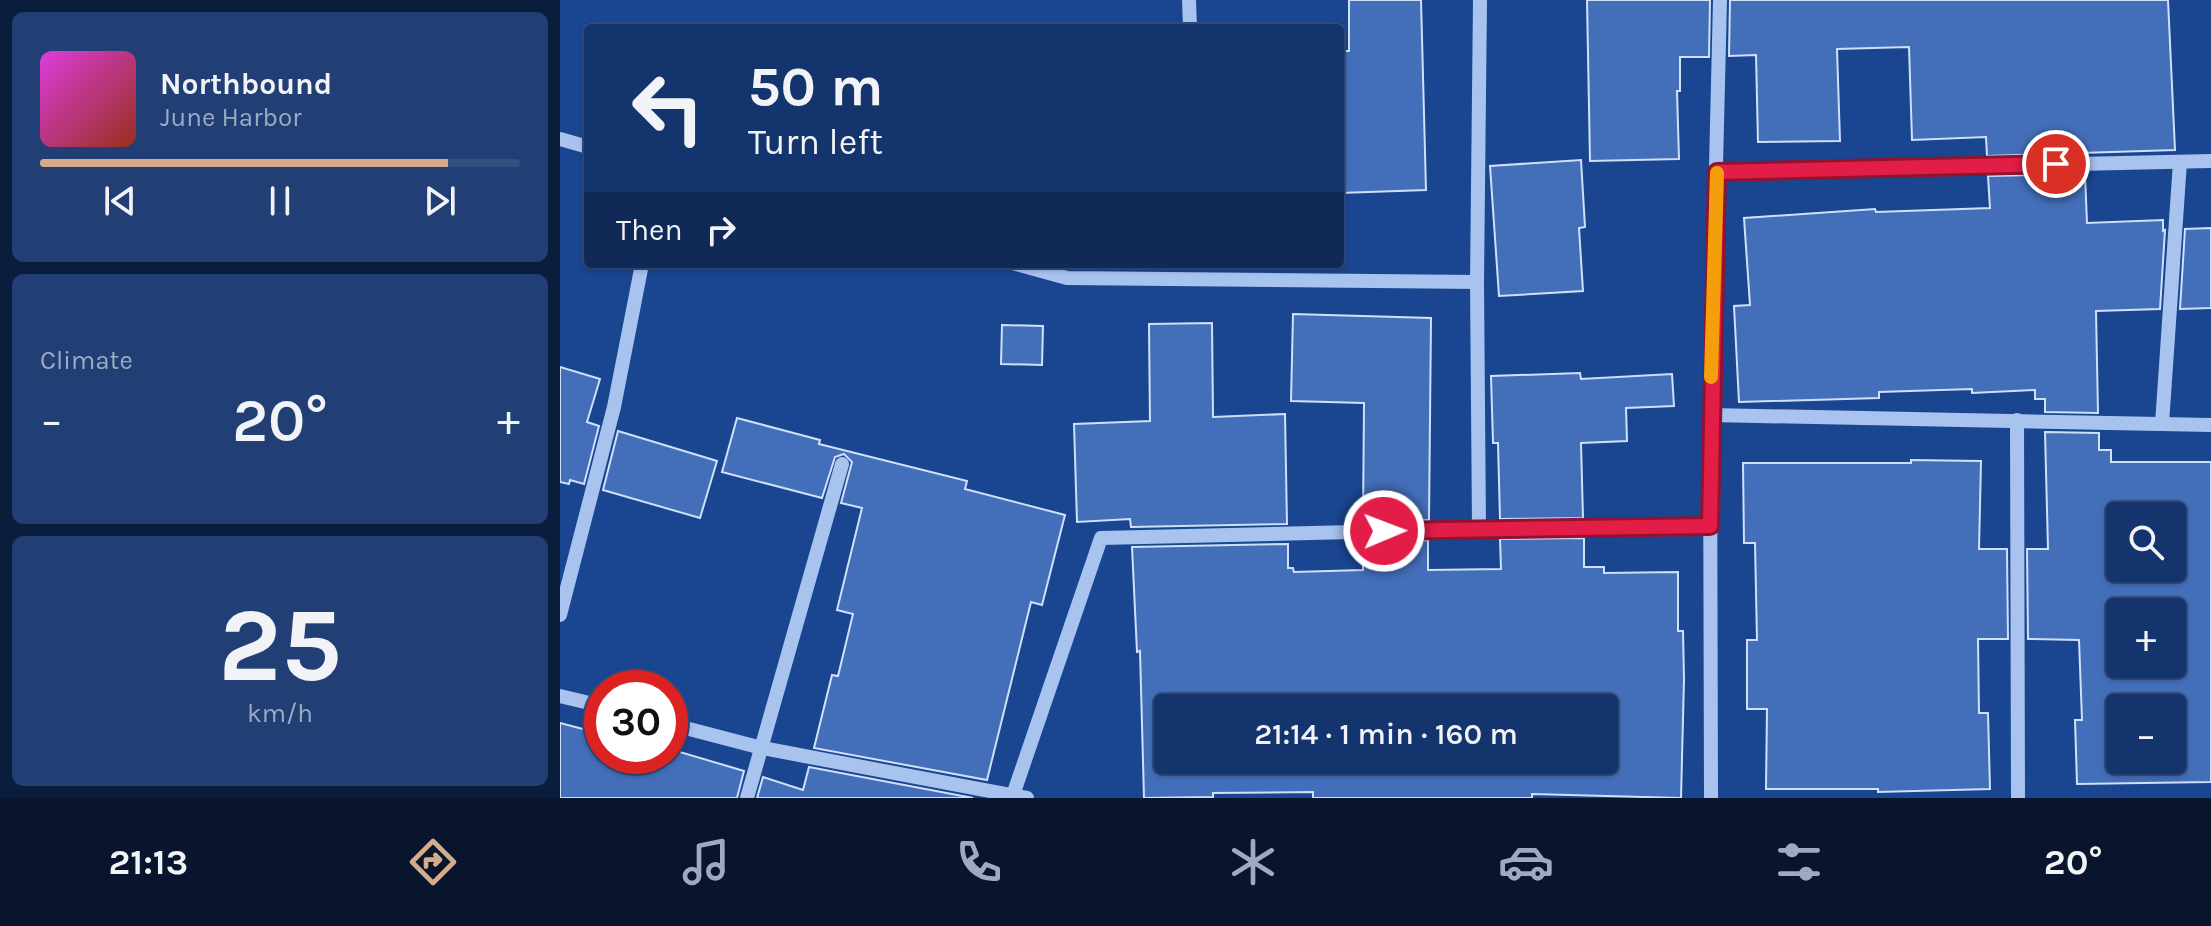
<!DOCTYPE html>
<html lang="en">
<head>
<meta charset="utf-8">
<style>
	:root { --surface:#14346d; --page:#213f75; --text:#f1f3f6; --muted:#9daac2; --line:#334f80; --accent:#d6ab8b }
	body { margin:0; font-family:Karla,sans-serif; background:var(--page); color:var(--text); height:100vh; display:flex; flex-direction:column; font-size:30px; white-space:nowrap }
	* { box-sizing:border-box; margin:0 }
	p { font-size:26px; color:var(--muted) }
	.icon { flex:none; width:44px; height:44px; fill:none; stroke:currentColor; stroke-width:2; stroke-linecap:round; stroke-linejoin:round }
	.map { position:relative; flex:1; overflow:hidden }
	.drawer { display:flex; flex-direction:column; gap:12px; padding:12px; background:#0b1d3c; width:560px }
	.drawer>* { flex:none }
	.top-card { position:absolute; left:24px; top:24px; width:760px; height:244px; border-radius:8px; box-shadow:0 2px 6px #0004,0 0 0 2px var(--line); background:#14346d; color:var(--text); overflow:hidden }
	.tools { position:absolute; left:1546px; top:502px; display:grid; gap:16px }
	.tools a { display:grid; place-items:center; width:80px; height:80px; border-radius:8px; background:var(--surface); box-shadow:0 2px 6px #0004,0 0 0 2px var(--line); font-size:40px }
	.speed { position:absolute; left:24px; top:670px; display:flex; gap:16px; font-size:40px; font-weight:700; text-align:center }
	.speed>* { display:grid; place-content:center; width:104px; height:104px; border-radius:50%; background:var(--surface); box-shadow:0 2px 6px #0004,0 0 0 2px var(--line); line-height:1 }
	.speed .limit { border:12px solid #d22; background:#fff; color:#111 }
	.pin { position:absolute; display:grid; place-items:center; width:68px; height:68px; color:#fff; margin:-34px; border:4px solid #fff; border-radius:50%; box-shadow:0 2px 8px #0007 }
	.me { position:absolute; width:88px; margin:-44px; rotate:89deg; stroke-linejoin:round; filter:drop-shadow(0 0 6px #0008) }
	.turn { display:flex; align-items:center; gap:28px; height:168px; padding:0 32px; font-size:36px }
	.turn .icon { width:104px; height:104px; stroke-width:2.5 }
	.turn b { display:block; font-size:56px; line-height:68px }
	.then { display:flex; align-items:center; height:76px; padding:0 32px; background:#0003; gap:16px; font-size:30px }
	.big { font-size:60px; font-weight:600; line-height:1.1 }
	.drawer .widget { flex:1; display:flex; flex-direction:column; justify-content:center; gap:12px; min-width:0; padding:0 28px; border-radius:12px; background:var(--page) }
	.drawer .dial { align-items:center; gap:0 }
	.dial b { font-size:104px; line-height:1 }
	.song { display:flex; align-items:center; gap:24px }
	.cover { width:96px; height:96px; border-radius:12px; background:linear-gradient(135deg,hsl(300 70% 55%),hsl(10 70% 35%)) }
	.played { height:8px; border-radius:4px; background:linear-gradient(90deg,var(--accent) 85%,var(--line) 85%) }
	.keys { display:flex; justify-content:space-around; direction:ltr }
	.heat { display:flex; justify-content:space-between; align-items:center; font-size:44px; direction:ltr }
	.trip { position:absolute; left:594px; top:694px; width:464px; height:80px; border-radius:8px; background:var(--surface); box-shadow:0 2px 6px #0004,0 0 0 2px var(--line); font-weight:600; line-height:80px; text-align:center }
	.dock { display:flex; height:128px; justify-content:space-around; align-items:center; background:#08152c; color:var(--muted) }
	.dock .icon { width:56px; height:56px }
	.dock .selected { color:var(--accent) }
	.dock b { font-size:36px; color:var(--text) }
	main { display:flex; flex:1; min-height:0 }
	.map>svg:first-child { display:block }
	.building { fill:#436eb9; stroke:#d0e0fa; stroke-width:2; fill-rule:evenodd }
	.lines { fill:none; stroke-linecap:round; stroke-linejoin:round }
	.minor { stroke:#a9c3ef; stroke-width:14 }
	.route-casing { stroke:#92132f; stroke-width:20 }
	.route { stroke:#e11d48; stroke-width:14 }
	.slow { stroke:#f59e0b; stroke-width:14 }
</style>
</head>
<body>
<main>
<section class="drawer">
<div class="widget">
<div class="song"><i class="cover"></i><div><b>Northbound</b><p>June Harbor</p></div></div>
<div class="played"></div>
<div class="keys"><svg class="icon" aria-label="previous" viewBox="0 0 24 24"><path d="M18 5L8 12l10 7zM5 5v14"/></svg><svg class="icon" aria-label="pause" viewBox="0 0 24 24"><path d="M8 5v14M16 5v14"/></svg><svg class="icon" aria-label="next" viewBox="0 0 24 24"><path d="M6 5l10 7-10 7zM19 5v14"/></svg></div>
</div>
<div class="widget"><p>Climate</p>
<div class="heat"><a>−</a><b class="big">20°</b><a>+</a></div>
</div>
<div class="widget dial"><b>25</b><p>km/h</p></div>
</section>
<div class="map">
<svg width="1651" height="798" viewBox="0 0 1651 798">
	<rect width="100%" height="100%" fill="#1a4591"/>
	<g class="building">
		<path d="M789,0H861L866,190L780,193V51H789Z"/>
		<path d="M1027,0H1150L1149,57H1120V91H1117L1119,159L1030,161Z"/>
		<path d="M1170,0H1608L1615,150L1427,156L1426,137L1352,140L1349,47L1277,49L1280,141L1198,142L1196,55L1169,56Z"/>
		<path d="M1021,160L1025,227L1019,228L1023,291L939,296L930,166Z"/>
		<path d="M1525,174L1527,223L1603,220V231L1605,230L1600,309L1536,311L1538,413L1485,412V399H1475V390L1412,393V389L1319,392V398L1179,402L1174,306L1190,305L1184,218L1315,209L1316,212L1430,208L1428,176Z"/>
		<path d="M1651,228V308L1620,309L1625,229Z"/>
		<path d="M733,314L871,318L869,520L803,522L804,403L731,401Z"/>
		<path d="M652,323L653,417L725,414L727,524L571,527L570,519L517,522L514,424L590,421L589,324Z"/>
		<path d="M442,325L483,326L482,365L441,364Z"/>
		<path d="M0,367L40,379L27,422L39,426L24,484L10,480L9,484L0,482Z"/>
		<path d="M1020,373L1021,379L1112,374L1114,406L1066,408L1067,441L1021,443L1023,518L940,519L938,443H933L931,376Z"/>
		<path d="M177,418L260,440L259,444L407,481L405,489L505,515L482,605L471,602L427,780L254,748L272,675L278,676L293,614L277,610L302,508L281,503L292,462L284,454L275,457L262,498L162,472Z"/>
		<path d="M58,431L157,461L140,518L43,490Z"/>
		<path d="M1485,432L1539,433V450H1551V462H1651V782L1517,784L1515,720H1522L1519,640L1468,639L1467,549H1488ZM1560,516H1612V568H1560ZM1560,612H1612V664H1560ZM1560,708H1612V760H1560Z"/>
		<path d="M1351,460L1421,461L1419,549H1447L1448,639H1418L1419,713H1428L1430,789L1318,792V789H1206L1207,709H1187V640H1197L1195,543H1184L1183,463H1351Z"/>
		<path d="M1024,538V567H1044V573L1118,572V631H1123L1124,679L1121,798L972,794V798H753V792L653,793V797L584,798L580,651L577,652L572,547L728,544V568H733L734,572L803,570V542L868,540V570L941,569L940,539ZM608,708H1044V760H608Z"/>
		<path d="M0,723L42,734V756H110V749L184,771L177,798H0Z"/>
		<path d="M249,767L413,798H197L203,777L243,790Z"/>
	</g>
	<g class="lines">
		<g class="minor">
			<path d="M629,0L630,28"/>
			<path d="M0,139L28,147"/>
			<path d="M1157,172L1651,161"/>
			<path d="M456,264L507,278L917,282"/>
			<path d="M1150,415L1651,425"/>
			<path d="M1457,420L1458,798"/>
			<path d="M1602,424L1620,162"/>
			<path d="M919,529L917,282L920,0"/>
			<path d="M0,615L54,407L82,264"/>
			<path d="M0,696L42,706"/>
			<path d="M110,724L202,748L467,798"/>
			<path d="M187,798L282,464"/>
			<path d="M452,798L541,538L919,529L1150,526"/>
			<path d="M1151,798L1150,415L1160,0"/>
		</g>
	</g>
	<g class="lines">
		<defs>
			<path id="route" d="M824,531L1150,526L1157,172L1496,164"/>
		</defs>
		<use href="#route" class="route-casing"/>
		<use href="#route" class="route"/>
		<path class="slow" d="M1151,377L1157,173"/>
	</g>
</svg>
<div class="tools">
<a><svg class="icon" aria-label="search" viewBox="0 0 24 24"><circle cx="10" cy="10" r="6"/><path d="M15 15l6 6"/></svg></a>
<a>+</a>
<a>−</a>
</div>
<div class="speed"><div class="limit">30</div></div>
<div class="pin" style="left:1496px;top:164px;background:#d93025"><svg class="icon" aria-label="arrive" viewBox="0 0 24 24"><path d="M6 21V4h12l-3 4 3 4H6"/></svg></div>
<svg class="me" style="left:824px;top:531px" viewBox="-20 -20 40 40"><circle r="17" fill="#e11d48" stroke="#fff" stroke-width="3"/><path d="M0-11L8 9 0 5-8 9z" fill="#fff"/></svg>
<div class="trip">21:14 · 1 min · 160 m</div>
<div class="top-card">
<div class="turn"><svg class="icon" aria-label="left" viewBox="0 0 24 24"><path d="M17 20v-9H6M10 6l-5 5 5 5"/></svg><div><b>50 m</b>Turn left</div></div>
<div class="then">Then<svg class="icon" aria-label="right" viewBox="0 0 24 24"><path d="M7 20v-9h11M14 6l5 5-5 5"/></svg></div>
</div>
</div>
</main>
<nav class="dock">
<b>21:13</b>
<svg class="icon selected" aria-label="directions" viewBox="0 0 24 24"><path d="M12 3l9 9-9 9-9-9zM9 14v-3h6M13 9l2 2-2 2"/></svg>
<svg class="icon" aria-label="music" viewBox="0 0 24 24"><path d="M9 18V5l10-2v13"/><circle cx="6" cy="18" r="3"/><circle cx="16" cy="16" r="3"/></svg>
<svg class="icon" aria-label="phone" viewBox="0 0 24 24"><path d="M5 4h4l2 5-3 2q2 4 5 5l2-3 5 2v4C11 20 4 13 5 4z"/></svg>
<svg class="icon" aria-label="climate" viewBox="0 0 24 24"><path d="M12 3v18M4 7l16 10M4 17L20 7"/></svg>
<svg class="icon" aria-label="car" viewBox="0 0 24 24"><path d="M5 17H2v-5l4-1 3-4h7l3 4 3 1v5h-3M9 17h6M6 11h13"/><circle cx="7" cy="17" r="2"/><circle cx="17" cy="17" r="2"/></svg>
<svg class="icon" aria-label="filters" viewBox="0 0 24 24"><path d="M4 7h16M4 17h16"/><circle cx="9" cy="7" r="2"/><circle cx="15" cy="17" r="2"/></svg>
<b>20°</b>
</nav>
</body>
</html>
